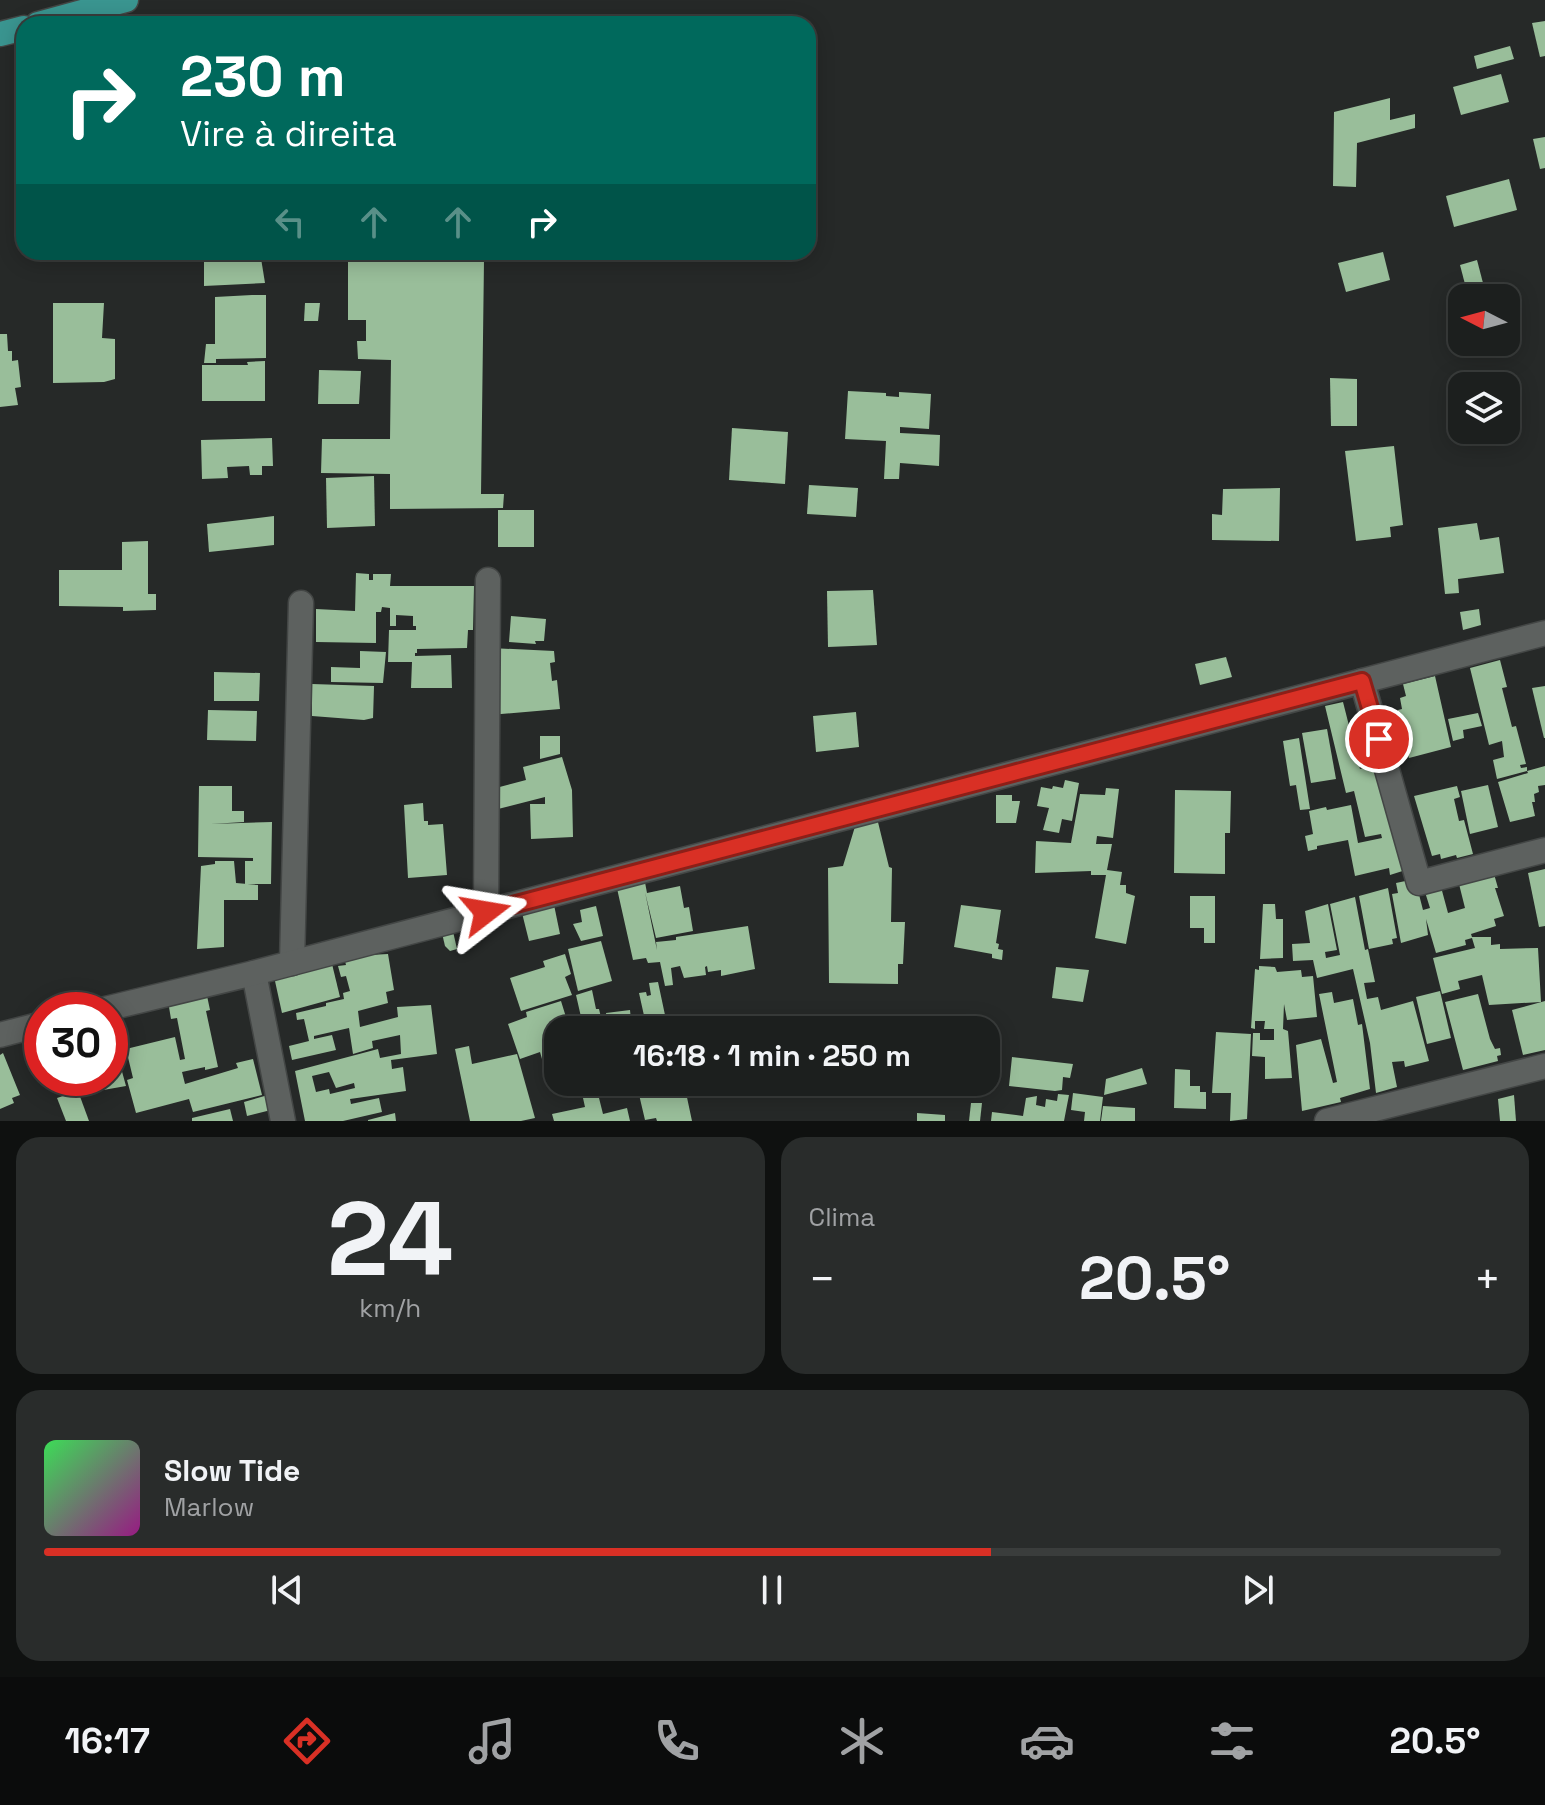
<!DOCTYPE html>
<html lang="pt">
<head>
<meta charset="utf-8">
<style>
	:root { --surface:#1c1f1e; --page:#292c2b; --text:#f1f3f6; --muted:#a0a2a4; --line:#3a3d3c; --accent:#d93025 }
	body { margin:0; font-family:"Space Grotesk",sans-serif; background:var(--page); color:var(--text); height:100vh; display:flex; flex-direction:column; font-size:30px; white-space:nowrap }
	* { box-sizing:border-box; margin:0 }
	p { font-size:26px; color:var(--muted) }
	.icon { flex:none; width:44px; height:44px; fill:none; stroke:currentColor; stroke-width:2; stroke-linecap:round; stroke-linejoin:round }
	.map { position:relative; height:1121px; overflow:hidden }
	.sheet { display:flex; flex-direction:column; gap:16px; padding:16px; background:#0f1110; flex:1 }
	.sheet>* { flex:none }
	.hud { position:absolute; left:16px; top:16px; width:800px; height:244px; border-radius:24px; box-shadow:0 4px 20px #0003,0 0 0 2px var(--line); background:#00695c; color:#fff; overflow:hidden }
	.needle { width:52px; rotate:276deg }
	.controls { position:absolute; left:1448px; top:284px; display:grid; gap:16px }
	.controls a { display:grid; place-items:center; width:72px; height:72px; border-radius:16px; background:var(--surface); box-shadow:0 4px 20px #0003,0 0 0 2px var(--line); font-size:40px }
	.speed { position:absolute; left:24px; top:992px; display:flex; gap:16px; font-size:40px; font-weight:700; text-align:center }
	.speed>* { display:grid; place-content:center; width:104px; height:104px; border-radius:50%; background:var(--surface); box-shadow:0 4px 20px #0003,0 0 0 2px var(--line); line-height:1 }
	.speed .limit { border:12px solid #d22; background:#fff; color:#111 }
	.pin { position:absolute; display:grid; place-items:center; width:68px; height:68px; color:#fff; margin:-34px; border:4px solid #fff; border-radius:50%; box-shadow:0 2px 8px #0007 }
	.me { position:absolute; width:88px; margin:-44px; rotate:76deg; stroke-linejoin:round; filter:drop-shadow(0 0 6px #0008) }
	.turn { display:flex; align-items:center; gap:28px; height:168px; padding:0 32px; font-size:36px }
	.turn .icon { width:104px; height:104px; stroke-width:2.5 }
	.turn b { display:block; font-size:56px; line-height:68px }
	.lanes { display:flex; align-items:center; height:76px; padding:0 32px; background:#0003; justify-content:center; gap:40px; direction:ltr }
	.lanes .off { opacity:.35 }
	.big { font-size:60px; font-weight:700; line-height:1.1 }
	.sheet .tile { flex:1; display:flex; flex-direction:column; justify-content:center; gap:12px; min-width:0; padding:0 28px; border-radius:24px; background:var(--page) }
	.sheet .dial { align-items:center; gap:0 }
	.dial b { font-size:104px; line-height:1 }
	.song { display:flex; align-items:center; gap:24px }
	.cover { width:96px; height:96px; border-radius:12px; background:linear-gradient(135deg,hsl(130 70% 55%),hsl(310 70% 35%)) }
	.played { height:8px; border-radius:4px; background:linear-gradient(90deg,var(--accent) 65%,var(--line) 65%) }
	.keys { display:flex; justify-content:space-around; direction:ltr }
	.heat { display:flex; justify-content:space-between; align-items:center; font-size:44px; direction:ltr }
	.sheet .tiles { flex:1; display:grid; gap:16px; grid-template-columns:1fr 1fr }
	.tile:last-child { grid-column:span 2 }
	.trip { position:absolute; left:544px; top:1016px; width:456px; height:80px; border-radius:24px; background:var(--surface); box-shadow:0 4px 20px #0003,0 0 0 2px var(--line); font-weight:700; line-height:80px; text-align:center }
	.dock { display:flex; height:128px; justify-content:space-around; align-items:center; background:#0b0c0c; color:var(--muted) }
	.dock .icon { width:56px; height:56px }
	.dock .on { color:var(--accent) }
	.dock b { font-size:36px; color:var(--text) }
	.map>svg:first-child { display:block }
	.building { fill:#99be9a; fill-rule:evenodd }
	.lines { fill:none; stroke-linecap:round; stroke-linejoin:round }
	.street-casing { stroke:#434645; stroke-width:27 }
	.primary-casing { stroke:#434645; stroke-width:27 }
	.street { stroke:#5d615f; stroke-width:24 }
	.primary { stroke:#3a9590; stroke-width:24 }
	.route-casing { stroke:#8d1f18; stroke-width:20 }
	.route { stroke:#d93025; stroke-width:14 }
</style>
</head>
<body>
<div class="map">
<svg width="1545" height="1121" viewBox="0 0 1545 1121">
	<rect width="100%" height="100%" fill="#262928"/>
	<g class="building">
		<path d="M1545,21V56L1540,57L1532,23Z"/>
		<path d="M1510,46L1514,59L1477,69L1474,56Z"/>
		<path d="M1501,74L1509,102L1461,115L1453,87Z"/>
		<path d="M1390,98V120L1415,114V128L1357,143L1356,187L1333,186L1334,112Z"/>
		<path d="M1545,137V168L1540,169L1533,139Z"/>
		<path d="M1509,179L1517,210L1454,227L1446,196Z"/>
		<path d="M204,252H260L265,283L204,286Z"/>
		<path d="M348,252H511V259L484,260L481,494H504L503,508L390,509V474L321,473L322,439H390L391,360L358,359L357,341H366V320H348Z"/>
		<path d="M1383,252L1390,280L1346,292L1338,263Z"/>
		<path d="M1477,260L1483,283L1466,288L1460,265Z"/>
		<path d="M252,295H266V358L216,359V363H204L206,344H215V297Z"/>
		<path d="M53,303H104L102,338L115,339V379L104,382L53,383Z"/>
		<path d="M305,303H320L318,321H304Z"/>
		<path d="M0,334H7L8,351H12V361L18,360L21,387L15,388L18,405L0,407Z"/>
		<path d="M265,361V401H202V365H248L247,362Z"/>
		<path d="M319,370L361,371L359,404H318Z"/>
		<path d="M1330,378L1357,379V426H1331Z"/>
		<path d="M848,391L886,393V396L899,397V392L931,394L929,429L900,427V433L940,435L939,466L900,463L899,479H884L886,441L845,439Z"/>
		<path d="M732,428L788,432L785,484L729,480Z"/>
		<path d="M272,438L273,466H262V475H250L249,466L227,467L228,478L202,479L201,440Z"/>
		<path d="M1394,446L1403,525L1390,527L1391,537L1356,541L1345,451Z"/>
		<path d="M374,476L375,526L327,528L326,478Z"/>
		<path d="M809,485L858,488L856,517L807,514Z"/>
		<path d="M1280,488L1279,541L1212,540V514L1222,515L1223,489Z"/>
		<rect x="498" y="510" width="36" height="37"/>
		<path d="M274,516V545L209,552L207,524Z"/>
		<path d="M1477,523L1480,540L1499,537L1504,573L1458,579L1459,593L1445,594L1438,528Z"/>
		<path d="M148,541V594H156V610L123,611V607L59,606V570H122V542Z"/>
		<path d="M356,573L369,574V580H373V574H391L390,586H474L473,630H468L467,648L417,649V653H415V656L451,655L452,688H411L412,662H388L389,630H416V626H413V616L396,615V626H390V608L382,607L381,612H376V643L316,642V609L355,611Z"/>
		<path d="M873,590L877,645L828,647L827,591Z"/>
		<path d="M1479,609L1481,625L1463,630L1460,612Z"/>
		<path d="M511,616L546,619L544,641H535L536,644L509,642Z"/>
		<path d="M491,648L554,651L555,662L550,663L552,681L557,680L560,709L489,715Z"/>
		<path d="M360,651L386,652L383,683L331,682V667L360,668Z"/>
		<path d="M1226,657L1232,677L1200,685L1195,664Z"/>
		<path d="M1500,660L1507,687L1502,688L1512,727L1516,726L1526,764L1520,765L1521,768L1527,767V771L1545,766V785L1538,786L1539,792L1534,794L1535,802H1532L1535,816L1510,822L1498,782L1528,773L1527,771L1497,779L1493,760L1504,757L1502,741L1489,745L1470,668Z"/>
		<path d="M214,672L260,673L259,701H214Z"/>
		<path d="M1435,676L1451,747L1409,758L1402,739L1408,738L1406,731L1401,732L1398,710L1402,709L1400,698L1406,696L1403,684Z"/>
		<path d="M312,684L374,686L373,718L364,720L312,716Z"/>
		<path d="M1545,686V738H1544L1532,688Z"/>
		<path d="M1343,702L1360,769L1366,767L1355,721L1373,717L1412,868L1390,875L1389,868L1355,876L1348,840L1317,846V849L1308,851L1305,836L1313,834L1309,811L1326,807L1327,810L1351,805L1358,843L1382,838L1381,834L1365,837L1354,791L1346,793L1325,706Z"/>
		<path d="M208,710L257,711L256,741L207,740Z"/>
		<path d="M856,712L859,747L816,752L813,716Z"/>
		<path d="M1478,713L1482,726L1463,730L1464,738L1453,741L1448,719Z"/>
		<path d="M1327,729L1336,779L1311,783L1302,733Z"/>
		<path d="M540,736H560V754L540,759Z"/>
		<path d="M1299,738L1310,809L1300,810L1296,785L1290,786L1283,741Z"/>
		<path d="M562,757L572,790L573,837L531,839L530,804H545V797L498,809L492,789L526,780L523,767Z"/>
		<path d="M1065,780L1079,783L1072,821L1062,819L1059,833L1043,830L1049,808L1037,806L1041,787L1052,789L1053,786L1063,788Z"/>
		<path d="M1488,785L1498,827L1470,834L1461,791Z"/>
		<path d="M199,786H232V811H244V822L211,824L272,822L271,884H245V861H253V858L198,857Z"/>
		<path d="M1457,786L1460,797L1454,799L1459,821L1464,820L1473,854L1457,858L1456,855L1441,859L1440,854L1432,856L1414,796Z"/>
		<path d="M1106,788L1119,789L1113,838L1097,836L1096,844H1112L1107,870L1122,872L1120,885H1126V893L1135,896L1126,944L1095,938L1106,875H1091V871L1035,873L1036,841L1071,843L1080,794L1105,795Z"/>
		<path d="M1175,790L1231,791L1230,833H1225V874L1174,873Z"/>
		<path d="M996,795H1012V801H1020L1016,823H996Z"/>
		<path d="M423,803L424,821H428V825L443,824L447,875L408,878L404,805Z"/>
		<path d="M876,814L889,867L892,868L891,922H905L903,964H898V984L829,983L828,868L843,866L857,820Z"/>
		<path d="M215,861H234L236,883L258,885V900H224V947L197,949L201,866L215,864Z"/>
		<path d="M1545,869V926L1539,927L1528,873Z"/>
		<path d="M1494,874L1498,888H1495L1504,916L1494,919L1496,926L1471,934L1472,937H1491V945L1500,944V949L1538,948L1541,1002L1489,1005L1482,975L1458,981L1460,989L1442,994L1433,958L1475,948L1472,938L1465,940L1466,945L1436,953L1426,919L1428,935L1401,943L1392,894L1398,893L1396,883L1415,879L1423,910L1430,908L1425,892L1441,887L1448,913L1465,908L1459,884Z"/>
		<path d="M644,877L647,893L680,886L684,908L689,907L693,931L656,938L645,892L657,950L656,942L676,940V937L748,926L755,969L721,976V970L708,972L707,966L705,967L706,975L684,978L680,966L671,968L673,985L665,986L660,962L648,963L646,958L633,960L616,884Z"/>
		<path d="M1388,888L1397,938L1392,939L1393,944L1369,949L1359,896Z"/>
		<path d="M1190,896H1215V943H1204V928H1190Z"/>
		<path d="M1355,897L1365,950L1368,949L1375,982L1364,983L1367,999L1378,997L1381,1010L1413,1001L1429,1061L1405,1067L1404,1061L1392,1062L1397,1087L1376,1093L1370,1043L1353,969L1317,978L1313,960L1293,961L1292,944L1310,943L1305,911L1328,904L1337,950L1325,952L1326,958L1340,955L1330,904Z"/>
		<path d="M553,900L560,934L529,941L521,909Z"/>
		<path d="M1263,904H1275L1276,919H1283V958L1260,959Z"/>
		<path d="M961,905L1001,910L996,943L999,944L998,949L1003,950L1002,960L992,958V954L954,947Z"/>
		<path d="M596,906L603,936L581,941L573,924L582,922L580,910Z"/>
		<path d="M452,927L457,949L450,951L445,946L441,929Z"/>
		<path d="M601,941L612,981L578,991L568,949Z"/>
		<path d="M386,942L388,951L370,955L388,954L394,990L386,992L388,1003L358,1011L360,1027L398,1017L397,1007L431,1005L437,1054L391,1060L392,1069L403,1067L406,1091L350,1099L351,1104L379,1098L382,1112L343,1121H305L295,1071L378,1049L380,1058L401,1054L400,1035L372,1041L373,1048L353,1054L349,1028L314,1036V1039L332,1035L336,1050L292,1060L289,1046L309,1041L304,1019L297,1020L296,1013L326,1006V1003L344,999L343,993L350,991L346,976L341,977L338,966L346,965L343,953ZM329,1072L336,1088L354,1083L355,1088L330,1094L329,1089L316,1092L312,1076Z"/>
		<path d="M565,954L571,974L565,977L572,995L521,1011L510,978L545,967L543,961Z"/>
		<path d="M332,964L340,997L282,1013L273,972Z"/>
		<path d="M1259,966L1275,967L1277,972L1301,970L1302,977L1313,976L1317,1017L1287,1020L1284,1004L1283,1029L1288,1031L1292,1078L1265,1079V1057L1252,1056L1253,1033H1260V1040H1274V1029H1264L1265,1021H1255V1029L1251,1028L1255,969L1259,970Z"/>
		<path d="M1056,967L1089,970L1083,1002L1052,998Z"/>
		<path d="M658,982L665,1015L648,1022L645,1020L639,993L646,992L647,996L651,995L649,983Z"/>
		<path d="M592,990L596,1009H599L604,1030H584L576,995Z"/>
		<path d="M206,991L210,1010L206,1011L218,1067L205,1070V1067L182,1072L185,1084L238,1068L236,1063L253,1059L262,1095L193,1112L189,1099L136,1113L127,1080L133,1078L126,1049L175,1037L180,1060L185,1059L177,1018L171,1019L168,1001Z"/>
		<path d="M1440,991L1451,1038L1427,1044L1416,997Z"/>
		<path d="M1332,992L1334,1003L1353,999L1358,1025L1362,1024L1370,1089L1340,1098L1341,1102L1302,1111L1296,1045L1321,1039L1333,1083L1337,1082L1319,994Z"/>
		<path d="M1478,994L1490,1039L1495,1049L1500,1048L1501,1055L1497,1056L1498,1061L1463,1070L1445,1002Z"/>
		<path d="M561,1001L570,1030H558V1069L546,1073L540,1052L520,1059L508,1024L527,1017L526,1012Z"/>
		<path d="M1545,1001V1050L1523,1055L1512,1010Z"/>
		<path d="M630,1010L632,1030H617L616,1025L608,1027L606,1013Z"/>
		<path d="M110,1028L126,1086L92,1092L89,1078H110Z"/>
		<path d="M1216,1032L1251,1034L1247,1119L1230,1121L1231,1093H1212Z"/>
		<path d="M469,1046L472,1064L517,1054L535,1118L521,1121H470L455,1049Z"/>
		<path d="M3,1053L20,1095L12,1098L14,1103L0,1109V1055Z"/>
		<path d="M1012,1057L1073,1064L1070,1078L1063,1077L1062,1090L1055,1091L1009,1086Z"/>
		<path d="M1142,1068L1147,1084L1104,1095L1106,1079Z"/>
		<path d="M1175,1069L1190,1070V1086H1200V1092H1206V1109L1174,1108Z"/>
		<path d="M570,1082H595L603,1114L627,1108L630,1121H554L552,1114L585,1107L581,1089L572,1091Z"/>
		<path d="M648,1082H684L685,1086L675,1088V1090L685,1088L692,1121H657L656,1118L645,1120L637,1086Z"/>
		<path d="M78,1091L89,1121H66L57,1098Z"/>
		<path d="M1073,1093L1103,1097L1100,1121H1084L1085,1112L1071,1110Z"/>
		<path d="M1058,1094L1069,1095L1064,1121H991L992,1112L1023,1116L1026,1098L1037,1096L1036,1105L1045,1107L1046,1099L1057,1101Z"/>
		<path d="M268,1095L271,1110L247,1116L244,1102Z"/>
		<path d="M1514,1095L1516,1121H1500L1498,1099Z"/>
		<path d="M971,1103H982L980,1121H969Z"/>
		<path d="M1103,1106L1135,1108V1121H1101Z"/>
		<path d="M230,1109L233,1121H192V1118Z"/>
		<path d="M395,1113L396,1121H368V1120Z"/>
		<path d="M917,1113L945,1115V1121H917Z"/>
	</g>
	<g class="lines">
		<defs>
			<g id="street">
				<path d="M1362,681L1419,883L1545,850"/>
				<path d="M486,912L488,580"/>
				<path d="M292,963L301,603"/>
				<path d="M254,973L283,1121"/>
				<path d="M101,1010L254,973L1545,633"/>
				<path d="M0,1035L42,1024"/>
				<path d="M1327,1121L1545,1066"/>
			</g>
			<g id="primary">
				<path d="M38,24L126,0"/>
				<path d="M0,34L24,28"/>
			</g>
		</defs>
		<use href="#street" class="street-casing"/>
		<use href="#primary" class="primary-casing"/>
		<use href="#street" class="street"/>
		<use href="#primary" class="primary"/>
	</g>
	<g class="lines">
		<defs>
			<path id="route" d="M486,912L1362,681L1379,739"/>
		</defs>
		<use href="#route" class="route-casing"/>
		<use href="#route" class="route"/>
	</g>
</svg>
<div class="controls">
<a><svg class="needle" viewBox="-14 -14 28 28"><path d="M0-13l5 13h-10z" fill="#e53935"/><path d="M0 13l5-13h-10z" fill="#a0a2a4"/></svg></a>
<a><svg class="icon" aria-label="layers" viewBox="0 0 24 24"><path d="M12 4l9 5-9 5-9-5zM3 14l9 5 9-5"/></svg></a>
</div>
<div class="speed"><div class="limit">30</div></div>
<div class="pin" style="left:1379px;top:739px;background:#d93025"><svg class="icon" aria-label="arrive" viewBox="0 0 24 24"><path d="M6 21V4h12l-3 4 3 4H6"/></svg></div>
<svg class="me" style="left:486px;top:912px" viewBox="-20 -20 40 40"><path d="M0-17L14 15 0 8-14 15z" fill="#d93025" stroke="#fff" stroke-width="4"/></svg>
<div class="trip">16:18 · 1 min · 250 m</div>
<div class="hud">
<div class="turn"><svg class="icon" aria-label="right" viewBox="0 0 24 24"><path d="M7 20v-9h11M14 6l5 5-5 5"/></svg><div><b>230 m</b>Vire à direita</div></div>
<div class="lanes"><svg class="icon off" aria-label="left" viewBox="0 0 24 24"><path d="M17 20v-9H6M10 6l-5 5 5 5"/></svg><svg class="icon off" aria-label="ahead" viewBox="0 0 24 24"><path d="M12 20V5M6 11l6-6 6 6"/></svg><svg class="icon off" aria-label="ahead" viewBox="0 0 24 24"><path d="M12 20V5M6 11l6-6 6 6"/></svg><svg class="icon" aria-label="right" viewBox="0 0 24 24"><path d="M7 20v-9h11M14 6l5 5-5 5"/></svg></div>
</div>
</div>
<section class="sheet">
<div class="tiles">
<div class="tile dial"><b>24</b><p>km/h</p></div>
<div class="tile"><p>Clima</p>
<div class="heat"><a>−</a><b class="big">20.5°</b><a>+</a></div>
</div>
<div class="tile">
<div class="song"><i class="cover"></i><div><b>Slow Tide</b><p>Marlow</p></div></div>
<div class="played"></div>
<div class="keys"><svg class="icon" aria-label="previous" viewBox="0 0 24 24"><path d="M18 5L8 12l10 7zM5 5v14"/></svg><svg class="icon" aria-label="pause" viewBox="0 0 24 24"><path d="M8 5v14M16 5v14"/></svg><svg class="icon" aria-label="next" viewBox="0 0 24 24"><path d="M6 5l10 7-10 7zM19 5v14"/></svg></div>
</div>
</div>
</section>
<nav class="dock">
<b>16:17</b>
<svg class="icon on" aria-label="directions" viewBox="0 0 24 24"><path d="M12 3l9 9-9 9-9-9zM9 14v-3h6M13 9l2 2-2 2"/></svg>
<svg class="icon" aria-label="music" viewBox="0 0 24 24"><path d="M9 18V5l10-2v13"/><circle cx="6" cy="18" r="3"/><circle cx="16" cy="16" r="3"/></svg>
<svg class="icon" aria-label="phone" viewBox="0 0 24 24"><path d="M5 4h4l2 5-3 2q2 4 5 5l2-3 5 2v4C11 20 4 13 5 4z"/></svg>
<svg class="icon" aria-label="climate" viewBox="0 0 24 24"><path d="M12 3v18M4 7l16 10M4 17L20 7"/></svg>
<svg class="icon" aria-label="car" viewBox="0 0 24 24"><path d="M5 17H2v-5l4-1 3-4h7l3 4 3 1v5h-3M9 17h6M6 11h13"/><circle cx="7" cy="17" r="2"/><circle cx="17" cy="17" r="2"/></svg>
<svg class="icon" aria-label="filters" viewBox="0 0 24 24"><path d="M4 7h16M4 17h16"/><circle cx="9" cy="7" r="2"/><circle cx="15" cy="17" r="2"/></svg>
<b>20.5°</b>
</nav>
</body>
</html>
